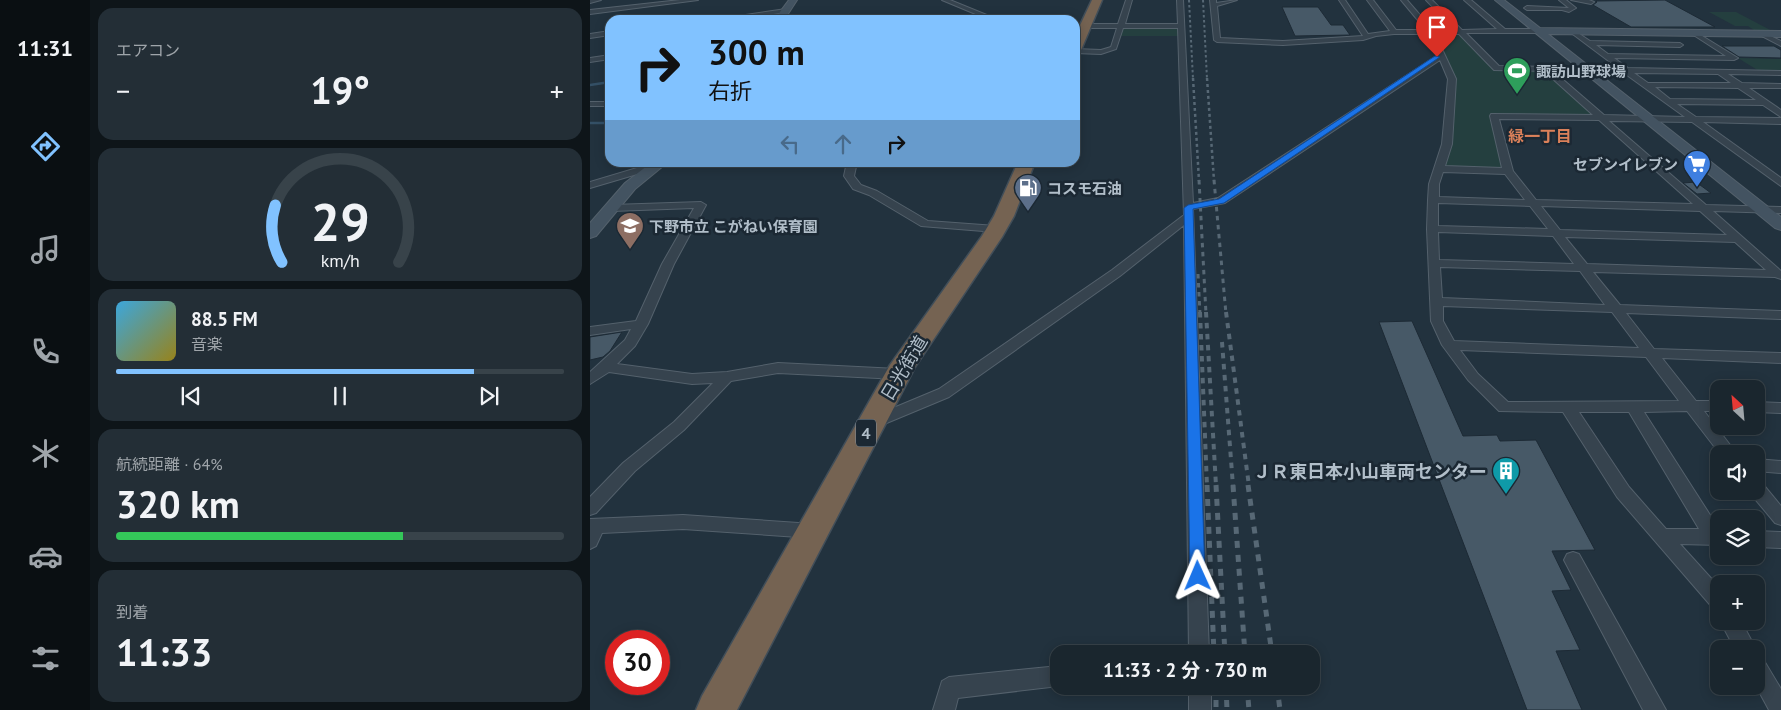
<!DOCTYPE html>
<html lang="ja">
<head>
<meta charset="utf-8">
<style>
	:root { --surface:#1a262e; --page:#232e36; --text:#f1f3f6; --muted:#9fa5aa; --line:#38434a; --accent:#81c2ff }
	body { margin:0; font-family:"PT Sans","Noto Sans JP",sans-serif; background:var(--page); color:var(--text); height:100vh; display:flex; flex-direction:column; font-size:19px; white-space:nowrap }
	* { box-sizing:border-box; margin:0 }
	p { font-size:16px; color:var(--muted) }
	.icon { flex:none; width:28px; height:28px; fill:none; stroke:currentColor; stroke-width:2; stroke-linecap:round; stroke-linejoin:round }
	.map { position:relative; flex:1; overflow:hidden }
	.drawer { display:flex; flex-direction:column; gap:8px; padding:8px; background:#0e1519; width:500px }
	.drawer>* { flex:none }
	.hud { position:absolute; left:15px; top:15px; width:475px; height:152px; border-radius:15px; box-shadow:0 2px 12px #0003,0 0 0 1px var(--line); background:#81c2ff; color:#111; overflow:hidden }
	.needle { width:32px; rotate:334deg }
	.buttons { position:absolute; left:1120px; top:380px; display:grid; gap:10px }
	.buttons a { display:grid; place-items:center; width:55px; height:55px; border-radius:10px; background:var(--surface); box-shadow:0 2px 12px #0003,0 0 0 1px var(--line); font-size:25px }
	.speed { position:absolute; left:15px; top:630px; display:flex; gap:10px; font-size:25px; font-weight:700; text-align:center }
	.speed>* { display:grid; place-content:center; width:65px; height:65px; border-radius:50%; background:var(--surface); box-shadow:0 2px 12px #0003,0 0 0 1px var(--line); line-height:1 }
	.speed .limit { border:8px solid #d22; background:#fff; color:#111 }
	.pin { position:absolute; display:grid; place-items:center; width:42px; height:42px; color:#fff; margin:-51px -21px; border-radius:50% 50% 50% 0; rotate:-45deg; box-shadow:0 0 5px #0007 }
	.pin .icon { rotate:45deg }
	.me { position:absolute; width:55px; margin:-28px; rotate:359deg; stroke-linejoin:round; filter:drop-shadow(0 0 4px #0008) }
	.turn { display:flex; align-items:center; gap:18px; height:105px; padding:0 20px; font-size:22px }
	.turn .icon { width:65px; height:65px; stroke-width:2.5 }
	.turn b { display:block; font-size:35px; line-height:42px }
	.lanes { display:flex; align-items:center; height:48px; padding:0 20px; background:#0003; justify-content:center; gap:25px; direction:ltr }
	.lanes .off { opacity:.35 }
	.big { font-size:38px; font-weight:700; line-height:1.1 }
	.drawer .card { flex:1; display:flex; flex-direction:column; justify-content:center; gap:8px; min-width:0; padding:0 18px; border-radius:15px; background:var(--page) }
	.drawer .dial { align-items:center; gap:0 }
	.dial svg { height:130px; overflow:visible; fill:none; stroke:var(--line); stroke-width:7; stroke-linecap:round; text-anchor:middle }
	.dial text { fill:var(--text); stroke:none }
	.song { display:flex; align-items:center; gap:15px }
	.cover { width:60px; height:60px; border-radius:8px; background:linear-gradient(135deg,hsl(200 70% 55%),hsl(50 70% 35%)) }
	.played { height:5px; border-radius:2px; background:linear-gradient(90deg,var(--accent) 80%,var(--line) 80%) }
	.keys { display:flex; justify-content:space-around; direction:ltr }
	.heat { display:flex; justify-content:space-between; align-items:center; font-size:28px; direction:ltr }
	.charge { height:8px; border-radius:4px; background:linear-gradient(90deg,#34c759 64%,var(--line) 0) }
	.trip { position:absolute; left:460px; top:645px; width:270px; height:50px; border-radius:15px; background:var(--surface); box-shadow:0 2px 12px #0003,0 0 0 1px var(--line); font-weight:700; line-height:50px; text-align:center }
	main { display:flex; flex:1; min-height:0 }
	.tab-bar { display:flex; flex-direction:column; width:90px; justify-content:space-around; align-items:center; background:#0a0f12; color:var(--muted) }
	.tab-bar .icon { width:35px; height:35px }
	.tab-bar .on { color:var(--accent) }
	.tab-bar b { font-size:22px; color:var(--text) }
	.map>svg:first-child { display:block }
	.green { fill:#243f3f }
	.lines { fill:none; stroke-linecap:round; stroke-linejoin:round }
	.stream { stroke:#345066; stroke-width:2.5 }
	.building { fill:#475967; stroke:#1d2a35 }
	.street-casing { stroke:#54616c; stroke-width:2 }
	.secondary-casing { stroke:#54616c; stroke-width:2 }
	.highway-casing { stroke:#414e59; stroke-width:3 }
	.street { fill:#36434e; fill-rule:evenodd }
	.secondary { fill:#435361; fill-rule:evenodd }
	.highway { fill:#756352; fill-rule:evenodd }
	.rail-far4 { stroke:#576875; stroke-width:2; stroke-dasharray:2.5 2.5; stroke-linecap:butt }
	.rail-far3 { stroke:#576875; stroke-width:2.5; stroke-dasharray:3 3; stroke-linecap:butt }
	.rail-far2 { stroke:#576875; stroke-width:3; stroke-dasharray:4.5 4.5; stroke-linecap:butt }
	.rail-far1 { stroke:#576875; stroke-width:4; stroke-dasharray:5.5 5.5; stroke-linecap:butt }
	.rail { stroke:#576875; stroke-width:5; stroke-dasharray:7 7; stroke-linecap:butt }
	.route { fill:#1a73e8; stroke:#114b97 }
	.labels { text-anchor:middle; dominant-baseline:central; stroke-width:5; stroke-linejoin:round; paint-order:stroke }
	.far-poi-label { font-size:15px; font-weight:bold; fill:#b1bec9; stroke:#1b2833; text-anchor:start }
	.far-neighbourhood-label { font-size:16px; font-weight:bold; fill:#db815a; stroke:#1b2833 }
	.shield { fill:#1b2833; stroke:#84919c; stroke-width:1 }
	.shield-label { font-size:16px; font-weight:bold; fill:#b1bec9 }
	.street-label { font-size:18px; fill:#b1bec9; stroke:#1b2833 }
	.poi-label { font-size:18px; font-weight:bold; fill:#b1bec9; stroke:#1b2833; text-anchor:end }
</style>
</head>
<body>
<main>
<nav class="tab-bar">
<b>11:31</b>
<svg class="icon on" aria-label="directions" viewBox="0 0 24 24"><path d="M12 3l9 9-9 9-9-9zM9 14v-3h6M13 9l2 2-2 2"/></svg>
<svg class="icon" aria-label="music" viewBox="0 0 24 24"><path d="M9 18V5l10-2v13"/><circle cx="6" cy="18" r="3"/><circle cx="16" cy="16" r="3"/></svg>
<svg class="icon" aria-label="phone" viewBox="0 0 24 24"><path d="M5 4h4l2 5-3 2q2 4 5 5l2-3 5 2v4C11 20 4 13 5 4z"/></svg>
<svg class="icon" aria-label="climate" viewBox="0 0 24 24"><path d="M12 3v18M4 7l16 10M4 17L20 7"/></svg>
<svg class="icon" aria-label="car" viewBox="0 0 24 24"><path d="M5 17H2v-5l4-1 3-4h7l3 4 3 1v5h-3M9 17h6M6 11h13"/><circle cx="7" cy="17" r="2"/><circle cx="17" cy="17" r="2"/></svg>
<svg class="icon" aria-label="filters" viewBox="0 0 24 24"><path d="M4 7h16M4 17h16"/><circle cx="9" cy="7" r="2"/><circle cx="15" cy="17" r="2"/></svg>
</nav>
<section class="drawer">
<div class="card"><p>エアコン</p>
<div class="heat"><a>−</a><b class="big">19°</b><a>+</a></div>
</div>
<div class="card dial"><svg viewBox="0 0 100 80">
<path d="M14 69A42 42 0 1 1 86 69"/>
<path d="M14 69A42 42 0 0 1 10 34" stroke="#81c2ff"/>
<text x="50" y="56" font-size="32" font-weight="700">29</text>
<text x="50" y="72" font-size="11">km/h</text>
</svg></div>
<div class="card">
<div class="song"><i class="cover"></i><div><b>88.5 FM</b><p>音楽</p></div></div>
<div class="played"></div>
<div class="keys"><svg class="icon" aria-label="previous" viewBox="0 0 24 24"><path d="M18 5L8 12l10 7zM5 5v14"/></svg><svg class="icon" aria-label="pause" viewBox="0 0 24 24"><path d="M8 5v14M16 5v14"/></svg><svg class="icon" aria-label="next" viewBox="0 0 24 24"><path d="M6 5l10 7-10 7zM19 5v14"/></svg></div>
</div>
<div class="card"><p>航続距離 · 64%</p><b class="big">320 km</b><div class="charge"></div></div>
<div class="card"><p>到着</p><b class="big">11:33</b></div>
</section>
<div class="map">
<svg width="1191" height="710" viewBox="0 0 1191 710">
	<rect width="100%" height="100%" fill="#22323e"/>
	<g class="green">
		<path d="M1119,12H1146L1184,32H1167L1158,26H1145Z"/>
		<path d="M588,27L591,36H530L533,28Z"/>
		<path d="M845,33H869L905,69L954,71L1003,114H900L913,167L909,169L859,167L854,165L864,79Z"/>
		<path d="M1148,58L1191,59V71H1169Z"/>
	</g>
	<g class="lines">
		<g class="stream">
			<path d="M0,85L20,82"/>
			<path d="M0,123H19"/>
		</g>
	</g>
	<g class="building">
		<path d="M1075,0L1125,27H1041L1003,5L1007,2L1006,1Z"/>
		<path d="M692,7H728L741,25H753L760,35L705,36Z"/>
		<path d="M1132,46H1184L1191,50V58L1149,57Z"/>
		<path d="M1106,182L1121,193L1107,194L1093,183Z"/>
		<path d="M822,321L873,436L907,435L910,441L946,440L1005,550L962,551L981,590L962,591L990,650L966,651L992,710H937L789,322Z"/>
		<path d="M32,332L20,351L13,357L0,360V337Z"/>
	</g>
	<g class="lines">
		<defs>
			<g id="street">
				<path d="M0,0H11L0,3Z"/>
				<path d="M90,0H108L0,14V10Z"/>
				<path d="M352,0H360L409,20H400Z"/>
				<path d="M536,0H542L535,24H588L587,0H593L603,203L628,198L848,55L839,34H804L786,36L773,40L693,45L627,42L624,40L620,0H626V3L647,0L627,6L630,38L693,41L773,36L749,0H755L778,34L800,31L777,0H783L806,30H836L811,0H817L843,30H865L836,0H842L872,30L907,29L874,0H881L915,29H947L950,31L947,33H876L909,66L1028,68L980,32V30L982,29L1000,41L1090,43L1093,45L1090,47L1006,45L1018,54L1136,56L1102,34V32L1104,31L1148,58L1144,60L1024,58L1038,68L1191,71V75L1138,74L1152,83L1191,84V88H1159L1191,110V117L1173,105L1087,104L1106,117L1191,118V124L1113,122L1191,178V186L1102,122L1019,121L1116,205L1191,207V213L1123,211L1191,271V279L1185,277L1003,272L1030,305L1191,311V319L1036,313L1064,349L1191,353V363L1072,358L1106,401H1129V411H1114L1147,454H1130L1097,411L1054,412L1129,529V545L1090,544L1129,587V610L1122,607L1027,497L973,412L909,411L878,380L852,345L841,321L837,229L838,200L839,184L852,144L858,79L850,60L635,203L603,209L619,654H599L594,225L530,276L359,397L287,427L282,429L277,427L274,423L277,419L349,389L522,270L594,215L588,28H533L526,49L511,54L485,53V49L511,50L521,47L527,28H496L493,26L496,24H528ZM845,34H869L904,70L954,71L1003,115L901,114L900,116L912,168L855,166L862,144L866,79ZM963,71L1034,73L1095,117L1014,115ZM1044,73L1128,74L1141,83H1058ZM1065,87L1148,88L1166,100L1080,99ZM909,119L1009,120L1103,204L946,200L923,171ZM853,172L915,174L935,200L849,197V184ZM848,203L940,206L958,229L848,226ZM951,206L1110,211L1137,235L970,230ZM848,232L963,236L984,264L849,260ZM975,237L1145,242L1176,270L997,264ZM850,267L990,271L1015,305L852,298ZM853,306L1022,312L1049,348L864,341L853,321ZM870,350L1056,357L1089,401L918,402L888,374ZM989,412H1039L1109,529H1076L1039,487Z"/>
				<path d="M969,0H976L986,8L979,12L972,10H937L934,8L937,6L979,8Z"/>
				<path d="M981,0H999L1004,2L1001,4Z"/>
				<path d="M196,9L198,12L140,20H122Z"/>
				<path d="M20,31V35L0,38V34Z"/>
				<path d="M1172,32L1191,41V46L1170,35L1169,34Z"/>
				<path d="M20,55V59L0,62V58Z"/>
				<rect x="0" y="102" width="20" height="4"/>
				<path d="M67,162L73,165L71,167L0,188V182Z"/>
				<path d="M257,162H267L264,176L271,185L287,191L338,221L406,226L411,229L406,232L331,226L279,195L263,189L254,176Z"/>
				<path d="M111,202L116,205L84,264L58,324L45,346L27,364L102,374L137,372L188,363L308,369L313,371L315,374L313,377L308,379L188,373L141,381L94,430L45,471L6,513L0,515V497L33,463L84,422L123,383L102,384L19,372L0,384V372L35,340L41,329L0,335V327L46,321L72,264L104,208L22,211L17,208L22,205Z"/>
				<path d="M1166,402L1191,403V413L1166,412Z"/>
				<path d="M1166,459L1191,461V473L1166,471Z"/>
				<path d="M1166,481L1172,483L1191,506V525L1185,523L1160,493L1159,491H1166Z"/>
				<path d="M93,515L223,524L229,526L232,531L229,536L223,538L93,529L12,533L6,546L0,549V519Z"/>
				<path d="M1166,531L1191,532V548L1166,547Z"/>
				<path d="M983,552L989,554L1076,710H1053L974,560L977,554Z"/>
				<path d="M1130,621H1151L1166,649H1145Z"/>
				<path d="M1166,656L1173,659L1191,689V710H1179L1166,686Z"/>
				<path d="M469,666V686L368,698L365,710H343L352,681L359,677Z"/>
				<rect x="599" y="686" width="22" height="24"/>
			</g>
			<g id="secondary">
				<path d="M199,0H207L194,20H184Z"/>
				<path d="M905,0H914L950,28L1191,31V37L958,34L1191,217V230L1185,228Z"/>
				<path d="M62,162H78L45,189L6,236L0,238V223L35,183Z"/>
			</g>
			<g id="highway">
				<path d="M502,0H512L491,50L485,54V36Z"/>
				<path d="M428,162H445L424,216L412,237L325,367L147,710H106L112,696L300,365L392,236L404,216Z"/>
			</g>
		</defs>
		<use href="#street" class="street-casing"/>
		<use href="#secondary" class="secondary-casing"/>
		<use href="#highway" class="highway-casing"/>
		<use href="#street" class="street"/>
		<use href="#secondary" class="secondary"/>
		<use href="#highway" class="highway"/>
		<g class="rail-far4">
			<path d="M599,0L603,79"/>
			<path d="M613,0L617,79"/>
		</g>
		<g class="rail-far3">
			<path d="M603,78L609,181"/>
			<path d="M617,78L624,181"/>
		</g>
		<g class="rail-far2">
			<path d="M609,180L616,314"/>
			<path d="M624,180L636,314"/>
			<path d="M608,274L610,314"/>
		</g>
		<g class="rail-far1">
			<path d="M610,312L617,486"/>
			<path d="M616,312L626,486"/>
			<path d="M636,312L659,486"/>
			<path d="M632,342L643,486"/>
		</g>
		<g class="rail">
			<path d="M617,485L624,654"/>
			<path d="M626,485L635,654"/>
			<path d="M643,485L655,654"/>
			<path d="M658,485L682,654"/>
			<path d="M626,686V710"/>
			<path d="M636,686L637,710"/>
			<path d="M657,686L659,710"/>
			<path d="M687,686L690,710"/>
		</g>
	</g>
	<path class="route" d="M845,56L850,57L634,203L603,209L615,576L613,581L608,583L602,581L600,576L594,208L598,205L629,199Z"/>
	<defs>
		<symbol id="stadium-pin" viewBox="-11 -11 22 30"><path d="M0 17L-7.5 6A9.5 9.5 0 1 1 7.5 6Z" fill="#2e9e5b" stroke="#1b2833"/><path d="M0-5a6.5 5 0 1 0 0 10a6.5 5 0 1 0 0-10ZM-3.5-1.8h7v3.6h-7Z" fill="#fff"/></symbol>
		<symbol id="supermarket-pin" viewBox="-11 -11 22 30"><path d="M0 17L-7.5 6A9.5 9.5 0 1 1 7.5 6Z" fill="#3f7fe0" stroke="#1b2833"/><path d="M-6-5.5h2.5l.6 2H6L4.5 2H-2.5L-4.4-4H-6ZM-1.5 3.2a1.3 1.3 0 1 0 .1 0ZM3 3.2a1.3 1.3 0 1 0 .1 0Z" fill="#fff"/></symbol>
		<symbol id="fuel-pin" viewBox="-11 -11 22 30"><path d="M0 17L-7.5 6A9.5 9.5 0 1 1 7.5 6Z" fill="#5c6f8a" stroke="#1b2833"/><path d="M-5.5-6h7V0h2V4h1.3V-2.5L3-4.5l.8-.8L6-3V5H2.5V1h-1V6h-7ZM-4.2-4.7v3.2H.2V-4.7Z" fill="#fff"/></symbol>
		<symbol id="school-pin" viewBox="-11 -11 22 30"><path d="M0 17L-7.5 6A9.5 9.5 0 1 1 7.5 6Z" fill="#8d6e63" stroke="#1b2833"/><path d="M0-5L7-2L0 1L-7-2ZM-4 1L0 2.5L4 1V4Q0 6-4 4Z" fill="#fff"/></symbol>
		<symbol id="building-pin" viewBox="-11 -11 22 30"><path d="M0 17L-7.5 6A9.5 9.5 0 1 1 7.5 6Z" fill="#0f9aa8" stroke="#1b2833"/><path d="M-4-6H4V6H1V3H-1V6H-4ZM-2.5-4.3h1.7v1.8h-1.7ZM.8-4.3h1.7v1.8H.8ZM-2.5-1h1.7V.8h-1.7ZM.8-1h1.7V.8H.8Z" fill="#fff"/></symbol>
	</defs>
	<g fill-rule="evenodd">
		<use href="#stadium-pin" x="911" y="55" width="32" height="43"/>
		<use href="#supermarket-pin" x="1091" y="148" width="32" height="43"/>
		<use href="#fuel-pin" x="422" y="172" width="32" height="43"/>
		<use href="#school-pin" x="24" y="210" width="32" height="43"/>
		<use href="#building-pin" x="900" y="455" width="32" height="43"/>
	</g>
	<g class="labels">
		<g class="far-poi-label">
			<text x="946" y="71">諏訪山野球場</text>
			<text x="1088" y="164" text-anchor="end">セブンイレブン</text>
			<text x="457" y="188">コスモ石油</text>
			<text x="59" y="226">下野市立 こがねい保育園</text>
		</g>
		<g class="far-neighbourhood-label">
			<text x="950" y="136">緑一丁目</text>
		</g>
		<rect class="shield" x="266" y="419.5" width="20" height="27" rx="4"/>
		<g class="shield-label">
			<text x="276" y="433">4</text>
		</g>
		<g class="street-label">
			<text transform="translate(314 368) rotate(-59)">日光街道</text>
		</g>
		<g class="poi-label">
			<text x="897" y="471">ＪＲ東日本小山車両センター</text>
		</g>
	</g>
</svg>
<div class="buttons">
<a><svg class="needle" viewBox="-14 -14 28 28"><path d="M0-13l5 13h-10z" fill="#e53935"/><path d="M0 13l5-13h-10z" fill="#9fa5aa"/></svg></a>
<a><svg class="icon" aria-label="sound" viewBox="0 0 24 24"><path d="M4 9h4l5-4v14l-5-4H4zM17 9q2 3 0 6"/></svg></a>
<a><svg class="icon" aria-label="layers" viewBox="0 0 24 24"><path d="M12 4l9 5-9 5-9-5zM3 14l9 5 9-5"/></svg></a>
<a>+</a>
<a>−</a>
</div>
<div class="speed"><div class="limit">30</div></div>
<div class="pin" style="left:847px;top:57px;background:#d93025"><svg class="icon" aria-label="arrive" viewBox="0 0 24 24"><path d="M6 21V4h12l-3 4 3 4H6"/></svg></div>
<svg class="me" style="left:608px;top:576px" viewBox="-20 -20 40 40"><path d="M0-17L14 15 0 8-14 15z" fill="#1a73e8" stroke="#fff" stroke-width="4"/></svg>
<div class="trip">11:33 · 2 分 · 730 m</div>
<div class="hud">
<div class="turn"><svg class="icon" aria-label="right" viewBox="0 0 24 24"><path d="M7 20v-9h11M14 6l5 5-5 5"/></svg><div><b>300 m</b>右折</div></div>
<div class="lanes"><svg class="icon off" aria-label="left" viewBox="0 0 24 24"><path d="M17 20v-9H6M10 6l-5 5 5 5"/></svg><svg class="icon off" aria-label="ahead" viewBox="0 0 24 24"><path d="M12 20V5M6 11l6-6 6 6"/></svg><svg class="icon" aria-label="right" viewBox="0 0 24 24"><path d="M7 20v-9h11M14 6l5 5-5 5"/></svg></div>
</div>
</div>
</main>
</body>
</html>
